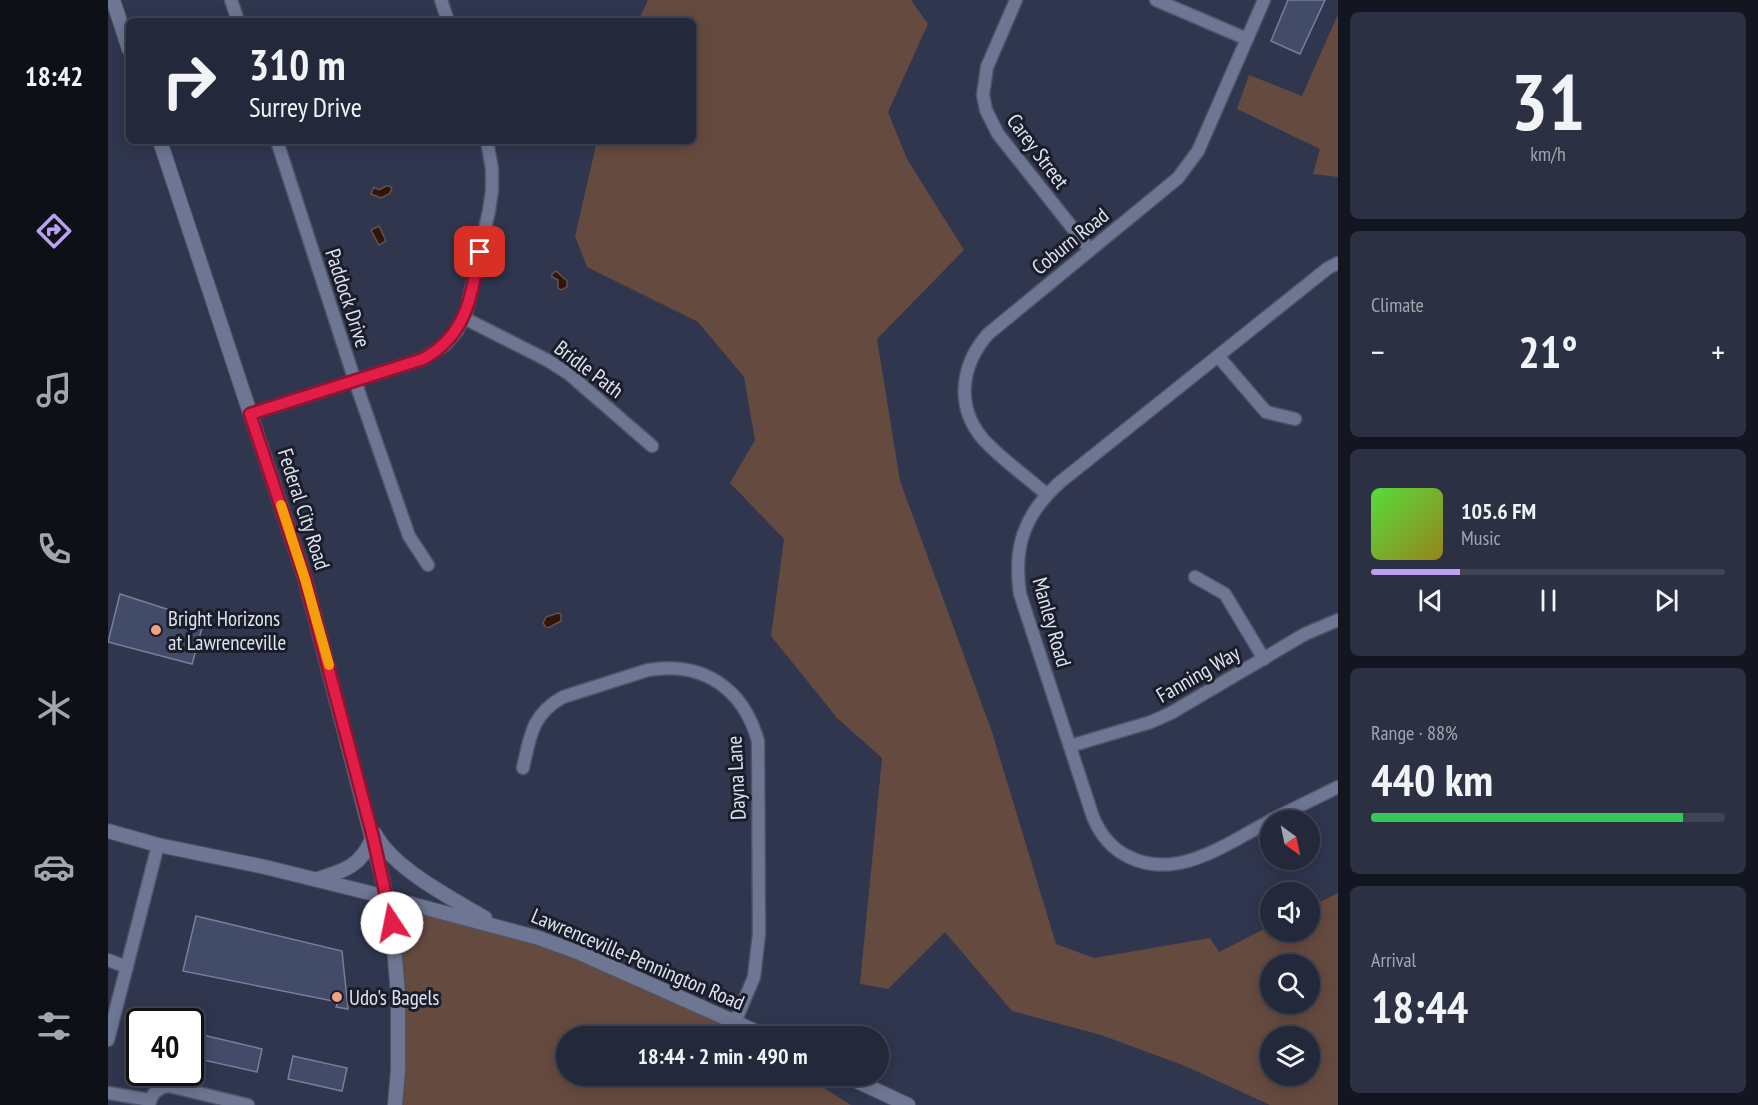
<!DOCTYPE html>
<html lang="en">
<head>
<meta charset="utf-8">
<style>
	:root { --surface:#23283a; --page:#2b3042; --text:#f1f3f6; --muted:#a3a6af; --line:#404454; --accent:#bca0f2 }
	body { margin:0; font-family:"PT Sans Narrow",sans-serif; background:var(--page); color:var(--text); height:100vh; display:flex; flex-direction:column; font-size:22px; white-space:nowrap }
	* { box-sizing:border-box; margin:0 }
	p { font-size:20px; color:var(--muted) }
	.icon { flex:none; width:33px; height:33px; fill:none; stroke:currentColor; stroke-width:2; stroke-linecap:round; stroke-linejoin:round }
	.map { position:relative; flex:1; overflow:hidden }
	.side { display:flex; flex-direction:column; gap:12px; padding:12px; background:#131620; width:420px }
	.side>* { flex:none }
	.top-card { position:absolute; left:18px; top:18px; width:570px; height:126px; border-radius:9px; box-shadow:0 3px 15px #0003,0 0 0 2px var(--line); background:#23283a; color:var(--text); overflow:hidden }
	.needle { width:39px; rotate:147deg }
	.tools { position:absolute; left:1152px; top:810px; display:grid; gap:12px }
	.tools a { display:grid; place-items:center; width:60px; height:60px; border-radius:50%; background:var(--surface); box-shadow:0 3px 15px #0003,0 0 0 2px var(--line); font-size:30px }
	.speed { position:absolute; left:18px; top:1008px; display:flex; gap:12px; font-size:30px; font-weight:700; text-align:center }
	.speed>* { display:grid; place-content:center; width:78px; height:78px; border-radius:50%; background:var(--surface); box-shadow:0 3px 15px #0003,0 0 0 2px var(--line); line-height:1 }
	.speed .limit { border:3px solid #111; border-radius:9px; background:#fff; color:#111 }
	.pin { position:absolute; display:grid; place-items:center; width:51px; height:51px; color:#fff; margin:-26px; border-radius:12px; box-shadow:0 3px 9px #0006 }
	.me { position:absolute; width:66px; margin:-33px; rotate:349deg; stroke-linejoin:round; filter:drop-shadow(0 0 4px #0008) }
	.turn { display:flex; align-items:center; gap:21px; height:126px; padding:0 24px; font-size:27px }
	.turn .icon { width:78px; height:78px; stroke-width:2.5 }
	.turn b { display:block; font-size:42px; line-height:51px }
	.big { font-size:45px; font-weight:700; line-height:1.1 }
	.side .card { flex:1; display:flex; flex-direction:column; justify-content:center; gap:9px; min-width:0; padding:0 21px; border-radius:9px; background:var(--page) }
	.side .dial { align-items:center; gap:0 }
	.dial b { font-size:78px; line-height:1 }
	.song { display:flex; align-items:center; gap:18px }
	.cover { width:72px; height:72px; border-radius:9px; background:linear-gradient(135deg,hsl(110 70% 55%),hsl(50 70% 35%)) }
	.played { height:6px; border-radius:3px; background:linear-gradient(90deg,var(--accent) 25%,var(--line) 25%) }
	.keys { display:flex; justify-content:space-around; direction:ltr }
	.heat { display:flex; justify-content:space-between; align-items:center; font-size:33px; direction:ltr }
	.charge { height:9px; border-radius:4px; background:linear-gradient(90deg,#34c759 88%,var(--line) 0) }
	.trip { position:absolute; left:448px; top:1026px; width:333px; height:60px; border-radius:30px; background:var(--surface); box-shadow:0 3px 15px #0003,0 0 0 2px var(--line); font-weight:700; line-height:60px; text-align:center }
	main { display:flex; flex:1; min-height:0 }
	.tabs { display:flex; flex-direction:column; width:108px; justify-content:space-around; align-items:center; background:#0e1017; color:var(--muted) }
	.tabs .icon { width:42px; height:42px }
	.tabs .selected { color:var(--accent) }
	.tabs b { font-size:27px; color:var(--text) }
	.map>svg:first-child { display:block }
	.green { fill:#654a3f; fill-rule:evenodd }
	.water { fill:#301508; stroke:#64524e; stroke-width:1.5 }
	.building { fill:#424b67; stroke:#767f9b; stroke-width:1.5 }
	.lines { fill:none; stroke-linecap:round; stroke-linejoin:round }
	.minor-casing { stroke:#4e5468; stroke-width:15 }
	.tertiary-casing { stroke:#4e5468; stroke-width:16 }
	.minor { stroke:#6d7692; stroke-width:12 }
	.tertiary { stroke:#6d7692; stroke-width:14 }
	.route-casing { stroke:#92132f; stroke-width:15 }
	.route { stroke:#e11d48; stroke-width:10 }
	.slow { stroke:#f59e0b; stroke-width:10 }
	.poi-dot { fill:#f2a17e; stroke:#1b1e29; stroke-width:2 }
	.labels { text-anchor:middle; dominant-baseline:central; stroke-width:6; stroke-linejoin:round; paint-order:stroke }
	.street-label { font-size:21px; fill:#dde2f2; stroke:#1b1e29 }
	.poi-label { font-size:21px; fill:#dde2f2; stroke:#1b1e29; text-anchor:start }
</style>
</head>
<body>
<main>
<nav class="tabs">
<b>18:42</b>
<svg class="icon selected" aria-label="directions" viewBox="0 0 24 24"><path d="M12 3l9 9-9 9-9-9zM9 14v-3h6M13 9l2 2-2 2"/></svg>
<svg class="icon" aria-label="music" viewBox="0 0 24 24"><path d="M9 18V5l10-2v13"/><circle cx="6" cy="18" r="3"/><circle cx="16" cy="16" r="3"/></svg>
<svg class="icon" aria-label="phone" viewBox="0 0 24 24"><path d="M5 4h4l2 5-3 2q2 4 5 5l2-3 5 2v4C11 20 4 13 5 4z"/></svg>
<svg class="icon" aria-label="climate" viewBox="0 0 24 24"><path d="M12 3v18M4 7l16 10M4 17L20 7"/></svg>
<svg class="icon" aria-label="car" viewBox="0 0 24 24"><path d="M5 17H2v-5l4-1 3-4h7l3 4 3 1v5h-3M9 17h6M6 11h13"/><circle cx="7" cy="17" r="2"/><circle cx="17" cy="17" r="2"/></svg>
<svg class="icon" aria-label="filters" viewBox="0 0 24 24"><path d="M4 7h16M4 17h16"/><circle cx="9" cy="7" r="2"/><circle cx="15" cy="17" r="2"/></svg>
</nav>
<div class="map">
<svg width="1230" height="1105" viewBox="0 0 1230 1105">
	<rect width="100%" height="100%" fill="#2f364e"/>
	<g class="green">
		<path d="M540,0H803L820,24L780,112L799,159L856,250L769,339L792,481L884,732L948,944L986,958L1102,938L1111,952L1162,926V932H1202V907L1230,893V1105H1162L1077,1066L993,1035L904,1011L837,932L780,989L752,984L774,758L729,718L663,636L676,539L622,483L647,440L636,377L590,322L479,267L467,236L489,141H585V21H530ZM1202,964V1004H1162V964ZM1202,1036V1076H1162V1036Z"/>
		<path d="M1230,14V177L1205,174L1212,149L1129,109L1141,75L1194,96Z"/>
		<path d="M284,903L438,946L533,986L638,1036H459V1076H697L743,1105H290Z"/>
	</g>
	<g class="water">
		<path d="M278,186H282L284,189L281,194L273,198L263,194L266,187L271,190Z"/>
		<path d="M271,226L278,241L271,245L263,230Z"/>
		<path d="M448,271L459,281V287L453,290L450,288V280L444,277V274Z"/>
		<path d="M450,613L453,614V621L440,628L437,626L435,623L438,617Z"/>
	</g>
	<g class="building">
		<path d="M1180,0H1217L1192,54L1163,41Z"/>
		<path d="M12,594L96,621L84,664L0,642Z"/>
		<path d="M88,916L234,951L240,1009L228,1007L230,1002L75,971Z"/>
		<path d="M82,1032L154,1049L149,1072L82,1057Z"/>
		<path d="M185,1056L239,1068L234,1091L180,1079Z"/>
	</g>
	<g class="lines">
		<defs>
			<g id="minor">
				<path d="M123,0L130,21"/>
				<path d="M333,0L340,21"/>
				<path d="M908,0L879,67L875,95L878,110L890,134L982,250"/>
				<path d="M1048,0L1139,39"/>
				<path d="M169,141L247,381L301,536L320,565"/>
				<path d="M356,318L439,360L461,374L544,446"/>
				<path d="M1110,356L1158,412L1187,419"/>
				<path d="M142,414L315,359L338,344L349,331L358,313L381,211L384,190V169L379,141"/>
				<path d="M938,494C918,476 893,459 875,439C847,406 853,365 880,334L1070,178L1090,151L1156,0"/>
				<path d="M1087,577L1117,594L1156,659"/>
				<path d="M962,746L1043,722L1063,713L1197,634L1230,620"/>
				<path d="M415,768C422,736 424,714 455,697L540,670C595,661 635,688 650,741L651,934L646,977L627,1022"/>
				<path d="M1163,820L1230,787"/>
				<path d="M1162,821C1119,843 1070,881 1021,857C1004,849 992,834 985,817L912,594C905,547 916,515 951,483L1220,268L1230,263"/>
				<path d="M0,960L19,967"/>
				<path d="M0,1040L50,845"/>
				<path d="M0,1093L42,1100"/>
				<path d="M41,1105C43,1094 50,1087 61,1086L140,1105"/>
			</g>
			<g id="tertiary">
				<path d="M5,0L21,49"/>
				<path d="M52,141L197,579L273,873L284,923L290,994V1070L287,1105"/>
				<path d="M0,831L50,845L157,867L258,892L431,938L472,953L658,1036"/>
				<path d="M267,834C286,869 343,898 377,918"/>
				<path d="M210,879C238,870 253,866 265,837"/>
				<path d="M738,1076L800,1105"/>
			</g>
		</defs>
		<use href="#minor" class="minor-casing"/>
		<use href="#tertiary" class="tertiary-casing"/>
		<use href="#minor" class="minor"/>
		<use href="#tertiary" class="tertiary"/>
	</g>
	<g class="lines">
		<defs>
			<path id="route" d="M284,923L265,837L197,579L142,414L315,359C360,334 362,297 372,252"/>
		</defs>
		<use href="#route" class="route-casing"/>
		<use href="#route" class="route"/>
		<path class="slow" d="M173,505L197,579L221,665"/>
	</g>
	<g class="poi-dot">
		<circle cx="48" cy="630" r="6"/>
		<circle cx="229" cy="997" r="6"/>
	</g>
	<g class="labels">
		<g class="street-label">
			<text transform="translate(930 151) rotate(53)">Carey Street</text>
			<text transform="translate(962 241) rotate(-39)">Coburn Road</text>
			<text transform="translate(240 298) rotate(72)">Paddock Drive</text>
			<text transform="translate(481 369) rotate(37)">Bridle Path</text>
			<text transform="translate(196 509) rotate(72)">Federal City Road</text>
			<text transform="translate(944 622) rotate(74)">Manley Road</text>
			<text transform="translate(1090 674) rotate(-30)">Fanning Way</text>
			<text transform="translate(628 778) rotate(-93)">Dayna Lane</text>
			<text transform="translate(530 959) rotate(23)">Lawrenceville-Pennington Road</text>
		</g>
		<g class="poi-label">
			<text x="60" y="618">Bright Horizons<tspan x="60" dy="24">at Lawrenceville</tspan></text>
			<text x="241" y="997">Udo's Bagels</text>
		</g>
	</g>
</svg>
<div class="tools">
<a><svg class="needle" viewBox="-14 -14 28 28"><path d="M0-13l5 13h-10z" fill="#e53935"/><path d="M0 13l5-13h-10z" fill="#a3a6af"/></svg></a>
<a><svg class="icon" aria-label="sound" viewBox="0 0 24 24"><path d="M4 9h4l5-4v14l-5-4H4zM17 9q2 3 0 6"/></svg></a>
<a><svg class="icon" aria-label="search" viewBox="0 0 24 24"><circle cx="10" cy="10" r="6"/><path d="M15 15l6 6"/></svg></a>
<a><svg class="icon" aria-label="layers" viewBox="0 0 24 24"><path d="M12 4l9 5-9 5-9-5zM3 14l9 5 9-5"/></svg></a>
</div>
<div class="speed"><div class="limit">40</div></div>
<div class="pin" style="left:372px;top:252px;background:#d93025"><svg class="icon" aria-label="arrive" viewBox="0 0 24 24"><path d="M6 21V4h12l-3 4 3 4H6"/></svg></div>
<svg class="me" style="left:284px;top:923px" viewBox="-20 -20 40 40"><circle r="19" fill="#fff"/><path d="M0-13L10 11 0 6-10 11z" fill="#e11d48"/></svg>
<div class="trip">18:44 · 2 min · 490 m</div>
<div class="top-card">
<div class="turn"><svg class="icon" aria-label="right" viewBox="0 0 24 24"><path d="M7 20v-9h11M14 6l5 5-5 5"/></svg><div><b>310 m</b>Surrey Drive</div></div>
</div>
</div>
<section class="side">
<div class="card dial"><b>31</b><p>km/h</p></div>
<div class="card"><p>Climate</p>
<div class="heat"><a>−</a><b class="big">21°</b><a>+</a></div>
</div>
<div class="card">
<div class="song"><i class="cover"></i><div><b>105.6 FM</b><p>Music</p></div></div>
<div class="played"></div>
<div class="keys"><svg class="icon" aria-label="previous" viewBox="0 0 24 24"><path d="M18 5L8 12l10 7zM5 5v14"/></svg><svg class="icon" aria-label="pause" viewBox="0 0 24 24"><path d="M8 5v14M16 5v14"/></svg><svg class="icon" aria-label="next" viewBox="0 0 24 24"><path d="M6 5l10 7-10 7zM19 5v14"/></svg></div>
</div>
<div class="card"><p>Range · 88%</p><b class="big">440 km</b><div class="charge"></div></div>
<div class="card"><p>Arrival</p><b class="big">18:44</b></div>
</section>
</main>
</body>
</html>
